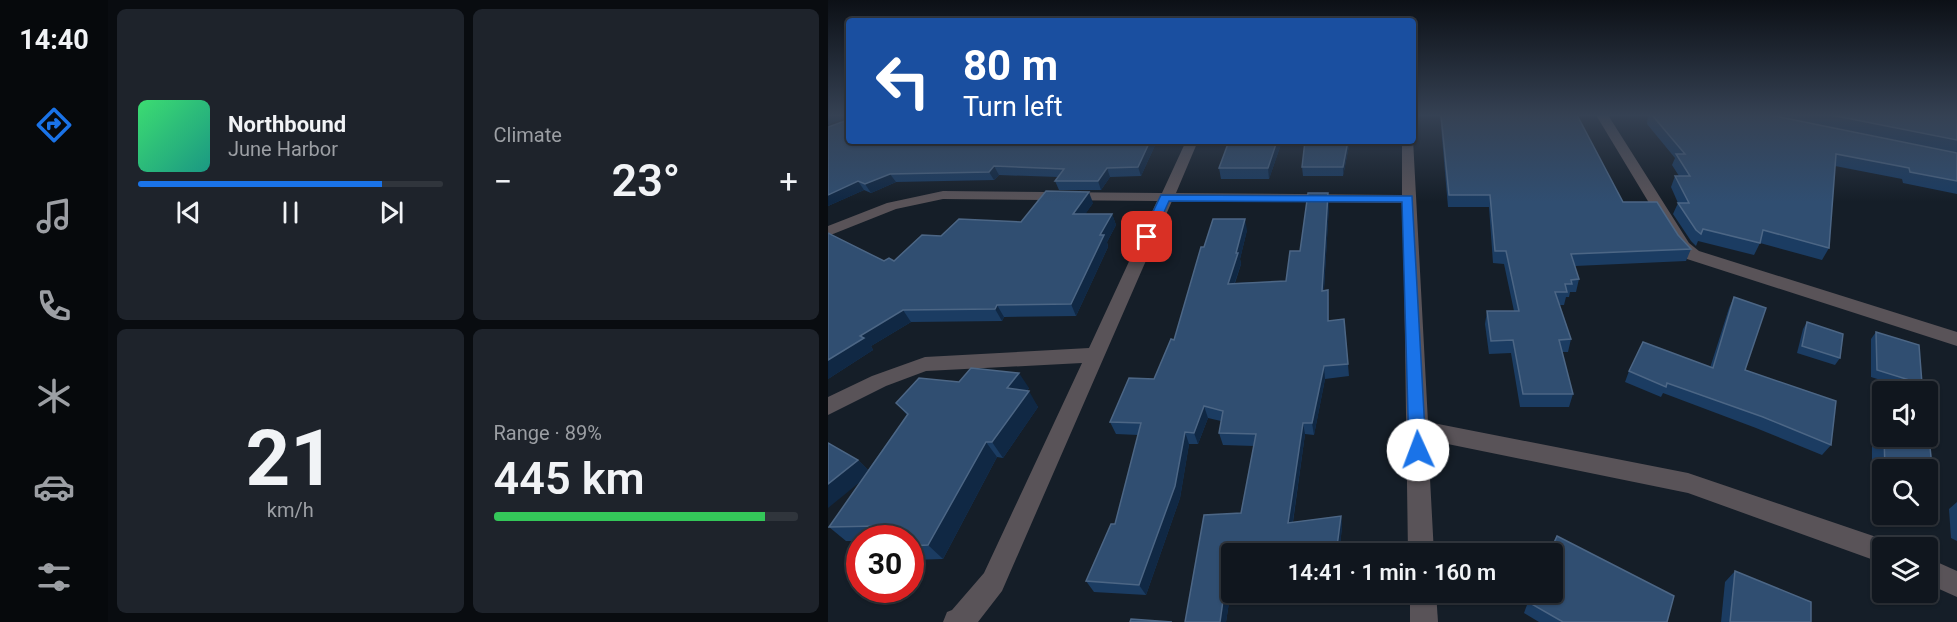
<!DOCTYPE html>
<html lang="en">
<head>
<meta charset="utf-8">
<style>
	:root { --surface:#10161e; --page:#1e232b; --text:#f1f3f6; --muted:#9c9fa4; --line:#30353c; --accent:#1a73e8 }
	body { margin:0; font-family:Roboto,sans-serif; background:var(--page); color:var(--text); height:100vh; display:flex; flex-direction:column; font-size:22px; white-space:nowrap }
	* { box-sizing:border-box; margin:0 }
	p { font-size:20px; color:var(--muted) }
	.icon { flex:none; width:33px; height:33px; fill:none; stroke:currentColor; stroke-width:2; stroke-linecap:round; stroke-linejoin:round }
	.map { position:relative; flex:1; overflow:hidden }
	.drawer { display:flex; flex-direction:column; gap:9px; padding:9px; background:#090c10; width:720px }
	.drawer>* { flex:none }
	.banner { position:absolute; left:18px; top:18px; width:570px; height:126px; border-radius:6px; box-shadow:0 2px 4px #0004,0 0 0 2px var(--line); background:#1a4fa0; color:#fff; overflow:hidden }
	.controls { position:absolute; left:1044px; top:381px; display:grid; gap:12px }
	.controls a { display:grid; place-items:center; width:66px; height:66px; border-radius:6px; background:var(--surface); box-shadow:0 2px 4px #0004,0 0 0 2px var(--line); font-size:30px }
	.speed { position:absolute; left:18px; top:525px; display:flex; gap:12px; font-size:30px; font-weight:700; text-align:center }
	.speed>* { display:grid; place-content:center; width:78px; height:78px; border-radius:50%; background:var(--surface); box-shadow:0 2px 4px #0004,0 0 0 2px var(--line); line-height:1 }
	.speed .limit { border:9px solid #d22; background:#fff; color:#111 }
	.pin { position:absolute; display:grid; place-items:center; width:51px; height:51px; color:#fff; margin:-26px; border-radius:12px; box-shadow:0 3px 9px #0006 }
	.me { position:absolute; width:66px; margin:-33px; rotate:358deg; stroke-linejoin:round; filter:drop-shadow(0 0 4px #0008) }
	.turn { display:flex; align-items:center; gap:21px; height:126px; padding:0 18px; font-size:27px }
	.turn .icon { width:78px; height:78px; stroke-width:2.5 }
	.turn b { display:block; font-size:42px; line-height:51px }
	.big { font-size:45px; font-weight:600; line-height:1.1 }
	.drawer .tile { flex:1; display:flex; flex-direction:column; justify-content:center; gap:9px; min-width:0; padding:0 21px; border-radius:9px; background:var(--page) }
	.drawer .dial { align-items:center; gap:0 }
	.dial b { font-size:78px; line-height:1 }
	.song { display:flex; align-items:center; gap:18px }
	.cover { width:72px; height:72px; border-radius:9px; background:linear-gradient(135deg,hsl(140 70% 55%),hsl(170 70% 35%)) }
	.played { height:6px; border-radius:3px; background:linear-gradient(90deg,var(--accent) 80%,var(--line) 80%) }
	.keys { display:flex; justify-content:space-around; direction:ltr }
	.heat { display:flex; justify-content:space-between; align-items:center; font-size:33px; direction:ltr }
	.charge { height:9px; border-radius:4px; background:linear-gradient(90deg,#34c759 89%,var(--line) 0) }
	.drawer .tiles { flex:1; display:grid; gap:9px; grid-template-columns:repeat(2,1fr) }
	.trip { position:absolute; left:393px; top:543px; width:342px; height:60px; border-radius:6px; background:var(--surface); box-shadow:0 2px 4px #0004,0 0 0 2px var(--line); font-weight:600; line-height:60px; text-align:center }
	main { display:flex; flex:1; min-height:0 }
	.dock { display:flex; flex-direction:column; width:108px; justify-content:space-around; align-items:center; background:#06090c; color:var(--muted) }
	.dock .icon { width:42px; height:42px }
	.dock .selected { color:var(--accent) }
	.dock b { font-size:27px; color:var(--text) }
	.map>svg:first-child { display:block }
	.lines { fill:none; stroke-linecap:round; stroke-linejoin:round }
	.minor { fill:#595358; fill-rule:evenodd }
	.wall { fill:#1b3c62 }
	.shaded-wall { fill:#102844 }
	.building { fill:#304e71; stroke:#4c6685; stroke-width:1.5 }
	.route { fill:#1a73e8; stroke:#114b97; stroke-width:1.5 }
</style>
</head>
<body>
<main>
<nav class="dock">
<b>14:40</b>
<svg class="icon selected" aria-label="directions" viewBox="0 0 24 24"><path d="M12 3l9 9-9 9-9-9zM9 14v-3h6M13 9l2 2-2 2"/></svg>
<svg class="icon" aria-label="music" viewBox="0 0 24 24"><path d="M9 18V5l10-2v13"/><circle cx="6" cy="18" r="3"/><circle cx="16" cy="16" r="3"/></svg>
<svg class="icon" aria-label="phone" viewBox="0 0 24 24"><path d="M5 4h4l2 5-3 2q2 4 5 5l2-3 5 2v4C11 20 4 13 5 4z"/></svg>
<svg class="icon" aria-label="climate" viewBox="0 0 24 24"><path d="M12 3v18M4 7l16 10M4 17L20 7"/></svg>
<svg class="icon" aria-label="car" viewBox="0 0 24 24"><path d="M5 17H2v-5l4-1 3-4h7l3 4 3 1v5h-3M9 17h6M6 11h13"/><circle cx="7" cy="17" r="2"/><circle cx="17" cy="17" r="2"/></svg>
<svg class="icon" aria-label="filters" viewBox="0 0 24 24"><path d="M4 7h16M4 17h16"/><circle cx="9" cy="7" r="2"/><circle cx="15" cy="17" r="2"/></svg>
</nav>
<section class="drawer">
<div class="tiles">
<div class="tile">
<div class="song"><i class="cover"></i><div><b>Northbound</b><p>June Harbor</p></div></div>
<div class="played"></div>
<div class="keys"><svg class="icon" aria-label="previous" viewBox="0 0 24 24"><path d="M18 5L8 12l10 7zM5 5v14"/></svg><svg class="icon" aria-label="pause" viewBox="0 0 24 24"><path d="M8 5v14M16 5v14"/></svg><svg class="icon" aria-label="next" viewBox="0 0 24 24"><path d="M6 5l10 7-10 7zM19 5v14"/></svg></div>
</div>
<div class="tile"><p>Climate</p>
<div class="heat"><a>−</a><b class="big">23°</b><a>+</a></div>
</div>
<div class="tile dial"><b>21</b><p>km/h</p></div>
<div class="tile"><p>Range · 89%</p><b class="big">445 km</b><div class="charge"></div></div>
</div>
</section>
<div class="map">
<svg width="1129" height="622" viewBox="0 0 1129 622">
	<rect width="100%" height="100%" fill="#151e28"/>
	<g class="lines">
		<g class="minor">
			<path d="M768,115H780L861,243L871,251L1129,332V346L859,259L847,246Z"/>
			<path d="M585,139L600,422L860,473L1063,542L1065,548H1054V563L860,493L600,440L606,554H580L575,203L344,201L174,591L150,622H115L119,612L124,610L156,573L254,363L98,371L58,386L0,415V397L44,376L97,357L261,348L329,201L115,199L68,209L0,236V226L59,203L115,191L334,193L358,141H370L348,193L574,195V141Z"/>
			<path d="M1100,558L1129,571V597L1100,584Z"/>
			<path d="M582,592H608L610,622H582Z"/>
		</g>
	</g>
	<g class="wall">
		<path d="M612,115H749L795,202L850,235L863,249L858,261L747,266L751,279L748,292H742L741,297H738L736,305H731L743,339L740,352H734L745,394L741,407H692L683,353L661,354L657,324L659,311H686L676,264L665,263L661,207H620Z"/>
		<path d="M820,115H942L1116,150L946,115H1129V194L1075,183L1074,179L1007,166L1001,248L994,260L932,243L926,255L870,241L868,246L863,241L845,214L850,203L843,187L847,176H851L844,165L847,158L819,124Z"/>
		<path d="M0,127L21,141H329L313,176L282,177L273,190H231L227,181L230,177L171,175L166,180L68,182L43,193L36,190L0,206Z"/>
		<path d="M454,141L441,179H393L391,168Z"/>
		<path d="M522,141L515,176H475L474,167Z"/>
		<path d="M500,193L501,205L496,290H500L501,321L516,319L521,376L497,379L486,435L477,434L465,522L513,516L514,527L511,554H404V590L403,589L398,622H357L413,513L426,446L395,445L391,433L393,421L380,418L370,444H361L352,498L318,595L266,592L258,581L287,524L310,435L288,434L282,422L326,379L346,340L376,247L419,230L412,259L413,264L407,283L458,281Z"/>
		<path d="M265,203L257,214H284L288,225L279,242L280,247L248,316L176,317L174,321L83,322L43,346L45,350L0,379L56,261H66L113,236L193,222Z"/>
		<path d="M906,297L917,370L1003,445L994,455L928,428L835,393L833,397L797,382L801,371L882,368L901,308Z"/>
		<path d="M979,322L1012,358L1007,365L969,353L975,329Z"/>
		<path d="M1048,332L1094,384L1088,391L1043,377V339Z"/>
		<path d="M201,388L199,391L210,407L175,458L169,457L115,559L82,560V538H32V541H18L1,527L33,481L30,460L40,470L79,415L68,403Z"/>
		<path d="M1054,414V436H1100L1107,495L1100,502V470H1054V493L1044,489V426Z"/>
		<path d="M1129,502V541L1123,538L1121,509Z"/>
		<path d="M907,571L983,622H893L897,582Z"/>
		<path d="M457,592H506V595Z"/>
		<path d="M700,602L839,622H711L696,613Z"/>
	</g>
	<g class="shaded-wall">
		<path d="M0,115H14L16,118L0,125Z"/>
		<path d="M322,141H329L313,176L310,167Z"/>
		<path d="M449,141H454L441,179L440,168Z"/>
		<path d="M520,141H522L515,176V167Z"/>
		<path d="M166,166L171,175L166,180L161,172Z"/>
		<path d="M279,168L282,177L273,190L270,181Z"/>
		<path d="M62,174L68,182L43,193L37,184Z"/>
		<path d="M30,181L36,190L0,206V195Z"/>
		<path d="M261,192L265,203L250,225L245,214Z"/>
		<path d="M500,193L501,205L495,303L494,291Z"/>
		<path d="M284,214L288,225L279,242L280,247L248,316L243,304L272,235Z"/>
		<path d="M417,219L419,230L412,259L413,264L402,296L400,284Z"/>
		<path d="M500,290L501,302V333L500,321Z"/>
		<path d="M169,305L176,317L174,321L167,309Z"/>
		<path d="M75,310L83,322L43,346L45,350L0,379V360L32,336Z"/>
		<path d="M496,366L497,379L486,435L484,423Z"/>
		<path d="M191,373L201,388L189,404L179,388Z"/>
		<path d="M201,391L210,407L175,458L164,442Z"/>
		<path d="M376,406L380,418L370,444L366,433Z"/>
		<path d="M475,423L477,434L463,534L460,523Z"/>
		<path d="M357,432L361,444L352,498L318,595L311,585Z"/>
		<path d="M158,442L169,457L115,559L100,545Z"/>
		<path d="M30,460L43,473L0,508V484Z"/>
		<path d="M513,516L514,527L511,554H508Z"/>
		<path d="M398,579L403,589L398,622H392Z"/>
	</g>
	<g class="building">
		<path d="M18,115H21V141H322L310,167L279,168L270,181H227L236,169L166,166L161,172L62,174L37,184L30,181L0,195V127L17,121Z"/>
		<path d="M613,115H749L795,202H829L850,235L863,249L743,254L751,279L743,280L744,284H737L739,292H727L743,339L731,340L745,394H695L685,340L663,341L659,311H691L678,251H667L662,195H621Z"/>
		<path d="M824,115H942L1129,153V181L1082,172L1081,168L1008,154L1001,248L935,230L932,243L875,229L873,234L868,230L850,203H861L847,176H862L848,154H857Z"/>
		<path d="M1003,115H1129V140Z"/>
		<path d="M401,141H449L440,168H391Z"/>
		<path d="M477,141H520L515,167H474Z"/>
		<path d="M218,191L261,192L245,214H284L272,235H276L243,304L169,305L167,309L75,310L32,336L36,338L0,360V233L56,261L61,258L66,261L94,235L113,236L131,219L193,222Z"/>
		<path d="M480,193H500L494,291L500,290V321L516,319L520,364L496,366L484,423H475L460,523L513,516L508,554H404V579H398L392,622H357L376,515L413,513L428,434L391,433L395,411L376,406L366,433L357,432L347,486L311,585L258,581L283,524H287L313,423L282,422L301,378L326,379L343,339L346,340L373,247H376L385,219H417L408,253H410L400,284L458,281L462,251H472Z"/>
		<path d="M906,297L938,308L917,370L1008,401L1003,445L935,417L839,383L838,387L801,371L815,342L885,368Z"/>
		<path d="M979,322L1015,334L1012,358L974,346Z"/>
		<path d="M1048,332L1091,345L1094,384L1049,370Z"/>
		<path d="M143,368L191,373L179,388L201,391L164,442H158L100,545L82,546V538H43L51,526L1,527L80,414L68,403L91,378L131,382Z"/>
		<path d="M1100,428L1107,495L1100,493V470H1057L1056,436H1100Z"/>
		<path d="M0,443L30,460L0,484Z"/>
		<path d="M729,536L846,596L839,622H735L700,602L704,592H724V554H721Z"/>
		<path d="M907,571L983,602V622H902Z"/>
		<path d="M303,619L344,622H302Z"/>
	</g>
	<linearGradient id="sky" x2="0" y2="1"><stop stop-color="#0c1016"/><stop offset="0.57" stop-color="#354153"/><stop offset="1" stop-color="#354153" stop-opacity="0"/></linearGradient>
	<rect width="1129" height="202" fill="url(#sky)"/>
	<path class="route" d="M333,195L584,196L598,450L596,455H584L581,450L574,202L341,201L325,237L315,240L313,237Z"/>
</svg>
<div class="controls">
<a><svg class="icon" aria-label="sound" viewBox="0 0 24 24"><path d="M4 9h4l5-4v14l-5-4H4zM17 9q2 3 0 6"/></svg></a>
<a><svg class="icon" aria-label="search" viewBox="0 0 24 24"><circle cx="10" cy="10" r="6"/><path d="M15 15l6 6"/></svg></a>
<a><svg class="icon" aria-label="layers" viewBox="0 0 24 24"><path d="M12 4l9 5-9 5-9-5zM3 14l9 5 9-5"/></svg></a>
</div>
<div class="speed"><div class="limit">30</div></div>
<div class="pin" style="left:319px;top:237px;background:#d93025"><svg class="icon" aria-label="arrive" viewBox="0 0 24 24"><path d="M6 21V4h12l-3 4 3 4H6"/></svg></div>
<svg class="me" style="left:590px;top:450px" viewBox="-20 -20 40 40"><circle r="19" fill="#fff"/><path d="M0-13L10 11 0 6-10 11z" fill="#1a73e8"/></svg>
<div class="trip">14:41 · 1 min · 160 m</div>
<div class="banner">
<div class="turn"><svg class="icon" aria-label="left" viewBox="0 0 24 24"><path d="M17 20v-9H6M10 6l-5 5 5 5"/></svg><div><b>80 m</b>Turn left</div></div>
</div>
</div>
</main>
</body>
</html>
